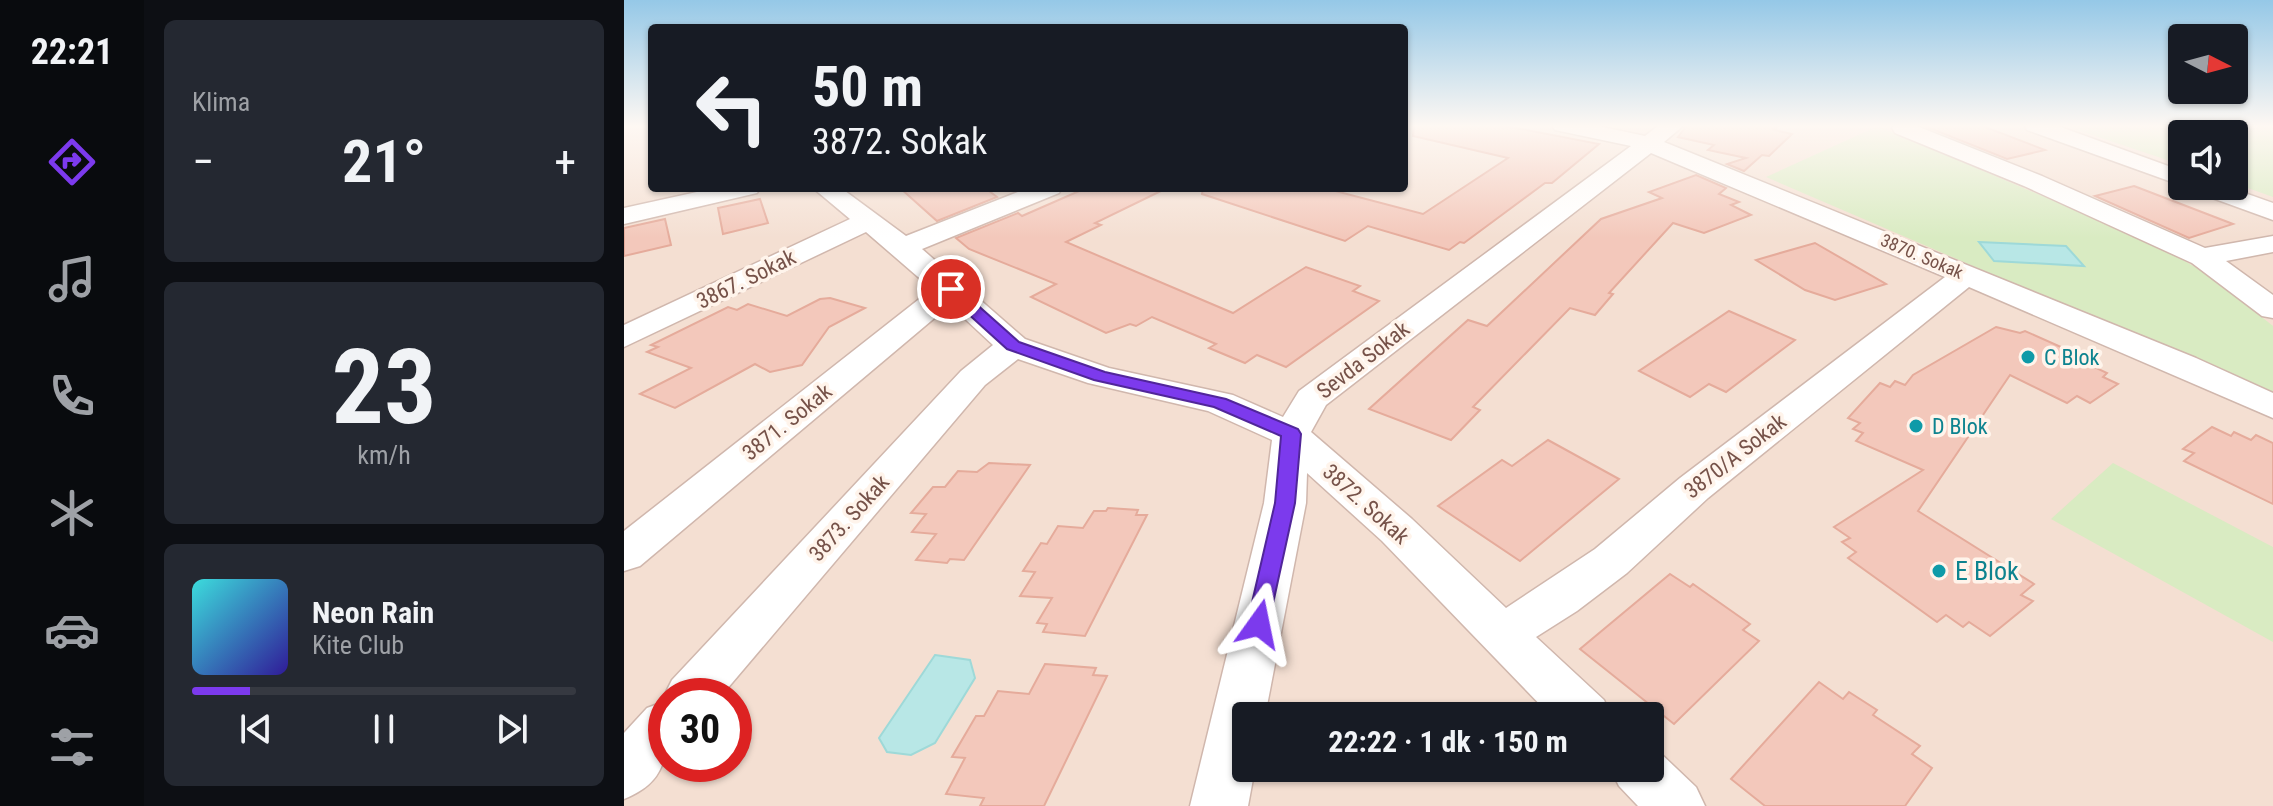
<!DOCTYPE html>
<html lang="tr">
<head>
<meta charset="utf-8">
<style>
	:root { --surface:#171b24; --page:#242831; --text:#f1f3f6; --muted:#9ea1a6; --line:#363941; --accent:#7c3aed }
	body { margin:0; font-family:"Roboto Condensed",sans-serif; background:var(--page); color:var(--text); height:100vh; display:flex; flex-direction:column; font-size:30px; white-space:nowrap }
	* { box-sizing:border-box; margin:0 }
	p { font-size:26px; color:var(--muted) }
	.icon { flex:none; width:44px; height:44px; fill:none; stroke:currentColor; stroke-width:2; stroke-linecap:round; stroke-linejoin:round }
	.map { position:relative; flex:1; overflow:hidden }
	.panel { display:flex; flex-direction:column; gap:20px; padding:20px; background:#0d0f14; width:480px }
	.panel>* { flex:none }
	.hud { position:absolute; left:24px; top:24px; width:760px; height:168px; border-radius:8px; box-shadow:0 2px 6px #0004; background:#171b24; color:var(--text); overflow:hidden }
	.needle { width:52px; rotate:96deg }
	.buttons { position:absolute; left:1544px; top:24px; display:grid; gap:16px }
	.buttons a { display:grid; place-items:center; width:80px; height:80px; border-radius:8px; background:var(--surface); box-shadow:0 2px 6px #0004; font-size:40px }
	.speed { position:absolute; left:24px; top:678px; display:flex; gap:16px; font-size:40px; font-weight:700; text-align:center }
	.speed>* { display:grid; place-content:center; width:104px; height:104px; border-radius:50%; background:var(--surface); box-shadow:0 2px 6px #0004; line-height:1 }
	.speed .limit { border:12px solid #d22; background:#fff; color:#111 }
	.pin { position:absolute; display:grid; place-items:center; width:68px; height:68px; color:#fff; margin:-34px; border:4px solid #fff; border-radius:50%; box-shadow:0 2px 8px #0007 }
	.me { position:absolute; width:88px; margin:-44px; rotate:12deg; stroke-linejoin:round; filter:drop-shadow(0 0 6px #0008) }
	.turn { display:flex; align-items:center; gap:28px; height:168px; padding:0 32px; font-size:36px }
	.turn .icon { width:104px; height:104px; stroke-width:2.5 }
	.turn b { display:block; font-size:56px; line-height:68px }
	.big { font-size:60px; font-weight:700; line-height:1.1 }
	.panel .widget { flex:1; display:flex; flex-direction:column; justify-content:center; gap:12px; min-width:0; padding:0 28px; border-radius:12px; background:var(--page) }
	.panel .dial { align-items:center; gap:0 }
	.dial b { font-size:104px; line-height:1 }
	.song { display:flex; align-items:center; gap:24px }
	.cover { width:96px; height:96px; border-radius:12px; background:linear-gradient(135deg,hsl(180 70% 55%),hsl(250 70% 35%)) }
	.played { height:8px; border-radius:4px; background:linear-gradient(90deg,var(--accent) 15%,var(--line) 15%) }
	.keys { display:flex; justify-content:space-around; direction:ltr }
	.heat { display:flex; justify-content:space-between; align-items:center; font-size:44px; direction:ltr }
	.trip { position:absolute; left:608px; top:702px; width:432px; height:80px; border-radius:8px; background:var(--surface); box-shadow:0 2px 6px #0004; font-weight:700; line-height:80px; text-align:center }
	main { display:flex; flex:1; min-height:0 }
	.menu { display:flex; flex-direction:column; width:144px; justify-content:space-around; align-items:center; background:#090b0e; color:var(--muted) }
	.menu .icon { width:56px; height:56px }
	.menu .on { color:var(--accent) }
	.menu b { font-size:36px; color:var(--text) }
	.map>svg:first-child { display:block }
	.residential { fill:#f4dfd2; fill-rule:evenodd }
	.green { fill:#d9ebc2 }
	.water { fill:#b8e7e6; stroke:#9ed9d8; stroke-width:2 }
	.building { fill:#f3c8bb; stroke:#e5ab9b; stroke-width:2 }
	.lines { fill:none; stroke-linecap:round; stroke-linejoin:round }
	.minor-casing { stroke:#d0b7ad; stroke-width:3 }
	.minor { fill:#fff; fill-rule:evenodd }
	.route { fill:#7c3aed; stroke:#51269a; stroke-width:2 }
	.culture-dot { fill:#0f9aa8; stroke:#fff4eb; stroke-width:3 }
	.labels { text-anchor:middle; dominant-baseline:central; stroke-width:7; stroke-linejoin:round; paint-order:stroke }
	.far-street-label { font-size:18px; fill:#765249; stroke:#fff4eb }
	.street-label { font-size:22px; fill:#765249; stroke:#fff4eb }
	.culture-label { font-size:22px; fill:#0d838f; stroke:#fff4eb; text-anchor:start }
	.near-culture-label { font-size:26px; fill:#0d838f; stroke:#fff4eb; text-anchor:start }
</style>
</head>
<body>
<main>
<nav class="menu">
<b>22:21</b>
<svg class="icon on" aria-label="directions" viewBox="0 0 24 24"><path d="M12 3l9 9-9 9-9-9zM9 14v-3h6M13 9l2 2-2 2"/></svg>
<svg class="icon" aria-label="music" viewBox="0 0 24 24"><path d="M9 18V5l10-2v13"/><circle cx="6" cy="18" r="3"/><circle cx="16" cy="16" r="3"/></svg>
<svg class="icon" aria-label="phone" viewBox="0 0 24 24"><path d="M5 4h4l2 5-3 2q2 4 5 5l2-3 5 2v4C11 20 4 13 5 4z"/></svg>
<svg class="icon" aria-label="climate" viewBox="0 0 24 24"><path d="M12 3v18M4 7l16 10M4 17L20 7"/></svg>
<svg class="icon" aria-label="car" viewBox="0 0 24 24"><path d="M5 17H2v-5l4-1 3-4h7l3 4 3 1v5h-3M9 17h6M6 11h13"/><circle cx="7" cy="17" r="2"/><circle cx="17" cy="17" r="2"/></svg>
<svg class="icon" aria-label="filters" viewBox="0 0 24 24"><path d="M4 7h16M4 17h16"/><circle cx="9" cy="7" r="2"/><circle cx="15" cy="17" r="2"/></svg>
</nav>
<section class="panel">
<div class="widget"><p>Klima</p>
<div class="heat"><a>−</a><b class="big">21°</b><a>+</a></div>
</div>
<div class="widget dial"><b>23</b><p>km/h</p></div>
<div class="widget">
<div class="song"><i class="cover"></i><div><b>Neon Rain</b><p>Kite Club</p></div></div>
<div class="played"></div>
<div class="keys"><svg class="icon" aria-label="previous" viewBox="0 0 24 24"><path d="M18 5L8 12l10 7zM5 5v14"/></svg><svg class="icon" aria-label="pause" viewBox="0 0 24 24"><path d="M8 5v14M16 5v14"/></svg><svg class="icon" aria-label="next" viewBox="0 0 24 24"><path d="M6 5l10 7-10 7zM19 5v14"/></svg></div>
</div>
</section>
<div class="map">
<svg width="1649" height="806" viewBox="0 0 1649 806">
	<rect width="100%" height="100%" fill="#fdefe4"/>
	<path class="residential" d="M0,125H28V188H780V125H1649V806H0ZM1558,134H1610V186H1558ZM42,696H110V764H42ZM622,716H1026V768H622Z"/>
	<g class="green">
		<path d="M1439,125H1649V197L1610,183V134H1558V165Z"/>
		<path d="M1254,126L1531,244L1585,275L1649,326V395L1142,177Z"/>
		<path d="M1489,463L1649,547V642L1427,519Z"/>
	</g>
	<g class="water">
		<path d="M1355,242L1442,246L1460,266L1370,261Z"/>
		<path d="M311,655L346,660L351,678L311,743L287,755L263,752L255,738Z"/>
	</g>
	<g class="building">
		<path d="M790,125H876L975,144L928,183H921L840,243L836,242L825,250L744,226L721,241L578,194L579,188H700L799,214L884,158L789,136Z"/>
		<path d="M1063,125H1155L1150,130L1168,134L1145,156L1138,155L1120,171L1103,164L1122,158L1084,150L1090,145L1054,137Z"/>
		<path d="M1298,125H1356L1421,150L1383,159Z"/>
		<path d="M1072,175L1102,188L1095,194L1115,202L1107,205L1127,215L1080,233L1049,223L985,293L989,294L971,315L946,308L849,407L856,410L827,440L745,409L844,320L863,326L977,219L1038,198L1025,192Z"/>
		<path d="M1510,186L1609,224L1565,238L1471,196Z"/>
		<path d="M276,188H361L373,197L313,221Z"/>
		<path d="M462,188H543L471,223L477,225L442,242L609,313L682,267L736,286L729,291L755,301L662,367L633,355L621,363L585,348L592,344L528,317L512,326L506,324L482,333L407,297L432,284L345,249L332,238L394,213L398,216Z"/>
		<path d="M136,199L144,223L99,234L94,208Z"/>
		<path d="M41,219L47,245L0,256V228Z"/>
		<path d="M1191,243L1262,284L1211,300L1181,290L1132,260Z"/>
		<path d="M206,298L241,308L205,327L178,365L146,372L131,364L51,408L16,394L67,368L23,352L34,347L27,345L104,307L113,310L124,304L163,316L196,299Z"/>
		<path d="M1105,311L1171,340L1102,392L1085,384L1066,397L1015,371Z"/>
		<path d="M1372,327L1396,333L1401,331L1475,364L1470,367L1483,373L1479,377L1494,384L1466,403L1453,396L1443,403L1386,375L1294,511L1410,584L1397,595L1409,601L1366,636L1345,622L1339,627L1322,615L1313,622L1224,558L1232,552L1218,542L1226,538L1210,527L1299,470L1232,441L1239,433L1229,429L1236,423L1224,418L1256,383L1266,387L1271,381L1281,385L1289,375Z"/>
		<path d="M1588,427L1607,436L1610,432L1627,440L1632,435L1649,443V504L1560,461L1570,453L1559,449Z"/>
		<path d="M924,440L995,479L896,561L814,506L878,460L888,466Z"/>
		<path d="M365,463L406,465L340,560L326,559L323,563L292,560L312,534L288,532L302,514L287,513L309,487H321L334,471L353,472Z"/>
		<path d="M484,508L514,510L512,515H523L461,636L419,632L423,624L413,623L428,598L396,596L411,572L399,571L417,543L423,544L434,526L459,528L470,511H482Z"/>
		<path d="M1046,574L1066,587L1069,584L1126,624L1119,630L1135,641L1050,724L956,649Z"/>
		<path d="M421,664L472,668L469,675L483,676L420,806H356L360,798L322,794L341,758L328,757L352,716H360L374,691L405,694Z"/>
		<path d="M1195,682L1219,699L1225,692L1253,710L1249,715L1296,746L1288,754L1308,768L1281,806H1141L1107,779Z"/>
	</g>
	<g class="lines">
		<defs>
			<g id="minor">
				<path d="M928,125H969L1021,136L1035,125H1060L1040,142L1572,358L1649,393V418L1345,287L1084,498L1003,573L953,611L912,637L980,700L987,716H927L758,541L683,473L682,503L641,716H622V768H631L624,806H566L640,503L648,440L584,411L464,383L394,359L361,385L97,696H42V699L40,696L48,680L337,371L369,345L326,305L16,566L0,571V531L308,289L242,232L0,347V325L226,219L189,188H217L282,236L404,188H438L435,193L298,249L401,339L485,368L609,395L659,417L675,391L1007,146L931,130ZM1027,153L1321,277L1056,478L971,549L882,608L788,519L687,432L702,405Z"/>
				<path d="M1270,125H1290L1418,176L1581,248L1649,236V252L1602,261L1649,295V318L1638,316L1568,263L1400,186L1271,133L1268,128Z"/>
				<path d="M1400,125H1431L1558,171L1559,186L1403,130Z"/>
				<path d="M1566,186H1601L1649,203V220L1569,191Z"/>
				<path d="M91,188H136L133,193L0,224V208Z"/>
				<path d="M42,701C42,746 50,779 0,799V733L23,708Z"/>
				<path d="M1026,747L1033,750L1072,787L1081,806H1014L995,786L986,768H1026Z"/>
			</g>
		</defs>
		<use href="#minor" class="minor-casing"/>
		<use href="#minor" class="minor"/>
	</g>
	<linearGradient id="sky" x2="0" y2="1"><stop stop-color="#95c8e7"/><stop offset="0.53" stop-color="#fef8f3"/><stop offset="1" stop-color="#fef8f3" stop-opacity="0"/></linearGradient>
	<rect width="1649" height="238" fill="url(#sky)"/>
	<path class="route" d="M327,285L332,286L395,342L481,372L602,399L674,429L677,434L671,503L643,631L635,634L626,631L623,624L651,503L657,436L590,407L470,380L383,349L321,293L319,289Z"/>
	<g class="culture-dot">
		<circle cx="1404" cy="357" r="8"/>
		<circle cx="1292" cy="426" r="8"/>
		<circle cx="1315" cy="571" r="8"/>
	</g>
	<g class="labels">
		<g class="far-street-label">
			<text transform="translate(1298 256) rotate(23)">3870. Sokak</text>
		</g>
		<g class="street-label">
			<text transform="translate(122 279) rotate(-26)">3867. Sokak</text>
			<text transform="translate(739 360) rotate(-38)">Sevda Sokak</text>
			<text transform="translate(163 422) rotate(-39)">3871. Sokak</text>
			<text transform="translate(1111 456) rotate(-38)">3870/A Sokak</text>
			<text transform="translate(742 504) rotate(42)">3872. Sokak</text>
			<text transform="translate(225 518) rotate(-48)">3873. Sokak</text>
		</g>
		<g class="culture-label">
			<text x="1420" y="357">C Blok</text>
			<text x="1308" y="426">D Blok</text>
		</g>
		<g class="near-culture-label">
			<text x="1331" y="571">E Blok</text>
		</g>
	</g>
</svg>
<div class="buttons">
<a><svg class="needle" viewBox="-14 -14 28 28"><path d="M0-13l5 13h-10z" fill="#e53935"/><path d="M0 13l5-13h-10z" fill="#9ea1a6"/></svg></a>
<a><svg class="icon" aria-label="sound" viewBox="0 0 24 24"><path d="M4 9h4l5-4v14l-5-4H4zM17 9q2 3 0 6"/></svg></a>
</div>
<div class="speed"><div class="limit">30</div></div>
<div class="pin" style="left:327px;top:289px;background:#d93025"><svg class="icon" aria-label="arrive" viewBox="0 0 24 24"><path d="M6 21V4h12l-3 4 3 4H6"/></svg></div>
<svg class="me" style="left:635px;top:624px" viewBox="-20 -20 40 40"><path d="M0-17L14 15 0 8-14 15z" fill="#7c3aed" stroke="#fff" stroke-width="4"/></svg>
<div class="trip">22:22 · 1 dk · 150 m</div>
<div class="hud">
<div class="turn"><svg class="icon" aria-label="left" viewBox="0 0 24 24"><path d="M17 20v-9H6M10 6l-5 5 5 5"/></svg><div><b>50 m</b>3872. Sokak</div></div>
</div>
</div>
</main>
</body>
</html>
